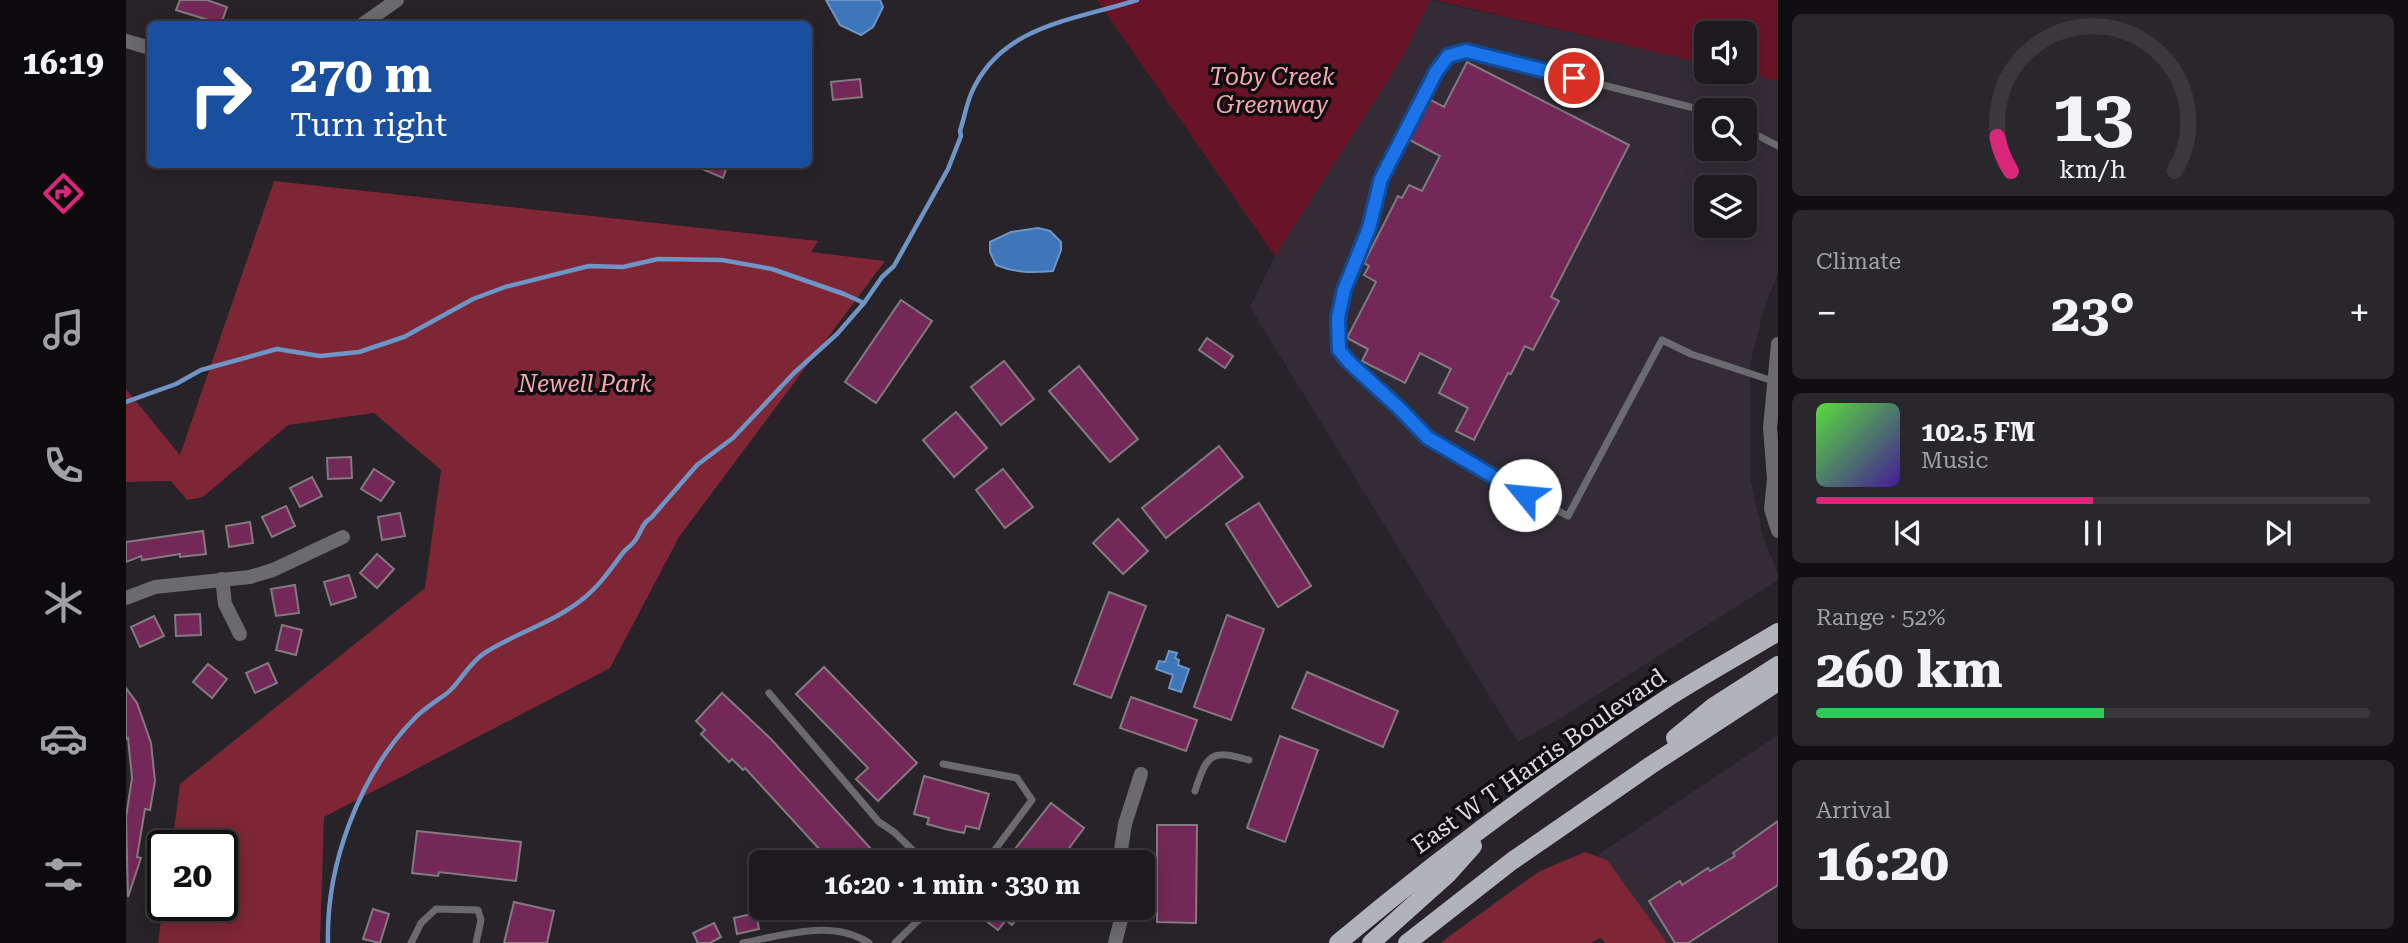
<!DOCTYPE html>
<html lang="en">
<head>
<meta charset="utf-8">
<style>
	:root { --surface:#1d1a1f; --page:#2a272c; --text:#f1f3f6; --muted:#a0a1a4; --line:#3b383d; --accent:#db2777 }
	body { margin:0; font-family:"Roboto Serif",serif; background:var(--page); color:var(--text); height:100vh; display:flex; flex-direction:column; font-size:26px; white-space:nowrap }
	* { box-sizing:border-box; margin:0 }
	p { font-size:23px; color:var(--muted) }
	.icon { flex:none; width:38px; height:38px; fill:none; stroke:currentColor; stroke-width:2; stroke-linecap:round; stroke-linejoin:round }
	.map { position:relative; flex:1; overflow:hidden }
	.drawer { display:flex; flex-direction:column; gap:14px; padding:14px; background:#100e11; width:630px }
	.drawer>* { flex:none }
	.banner { position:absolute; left:21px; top:21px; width:665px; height:147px; border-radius:10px; box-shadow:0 4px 18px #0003,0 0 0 2px var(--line); background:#1a4fa0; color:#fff; overflow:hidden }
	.tools { position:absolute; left:1568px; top:21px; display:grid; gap:14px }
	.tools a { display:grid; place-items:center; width:63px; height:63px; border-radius:10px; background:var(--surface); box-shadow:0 4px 18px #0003,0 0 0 2px var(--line); font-size:35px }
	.speed { position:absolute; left:21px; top:830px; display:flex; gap:14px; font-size:35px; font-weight:700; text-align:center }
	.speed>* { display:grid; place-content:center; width:91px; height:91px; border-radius:50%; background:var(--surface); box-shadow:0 4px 18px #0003,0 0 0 2px var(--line); line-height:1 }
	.speed .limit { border:4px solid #111; border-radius:10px; background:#fff; color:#111 }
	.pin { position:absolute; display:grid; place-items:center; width:60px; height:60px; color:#fff; margin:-30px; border:4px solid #fff; border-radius:50%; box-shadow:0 2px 7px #0007 }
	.me { position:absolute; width:77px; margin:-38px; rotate:298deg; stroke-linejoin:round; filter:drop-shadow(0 0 5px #0008) }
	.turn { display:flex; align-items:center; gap:24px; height:147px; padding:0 28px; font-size:32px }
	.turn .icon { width:91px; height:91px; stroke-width:2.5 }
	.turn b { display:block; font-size:49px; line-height:60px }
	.big { font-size:52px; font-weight:700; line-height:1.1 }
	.drawer .widget { flex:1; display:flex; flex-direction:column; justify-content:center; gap:10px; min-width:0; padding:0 24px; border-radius:10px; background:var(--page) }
	.drawer .dial { align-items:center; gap:0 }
	.dial svg { height:182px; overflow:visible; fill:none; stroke:var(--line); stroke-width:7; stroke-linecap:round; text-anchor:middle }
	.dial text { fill:var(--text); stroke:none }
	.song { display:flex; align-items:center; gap:21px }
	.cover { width:84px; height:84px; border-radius:10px; background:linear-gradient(135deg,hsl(110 70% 55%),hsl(260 70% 35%)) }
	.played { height:7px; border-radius:4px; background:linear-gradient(90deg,var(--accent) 50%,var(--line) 50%) }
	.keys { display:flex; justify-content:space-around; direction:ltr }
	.heat { display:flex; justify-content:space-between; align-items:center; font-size:38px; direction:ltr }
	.charge { height:10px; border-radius:5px; background:linear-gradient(90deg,#34c759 52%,var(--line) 0) }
	.trip { position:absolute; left:623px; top:850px; width:406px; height:70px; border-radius:10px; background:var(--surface); box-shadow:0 4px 18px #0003,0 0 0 2px var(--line); font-weight:700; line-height:70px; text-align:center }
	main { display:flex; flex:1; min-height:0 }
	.tab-bar { display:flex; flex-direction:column; width:126px; justify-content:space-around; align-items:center; background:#0c0a0c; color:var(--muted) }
	.tab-bar .icon { width:49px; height:49px }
	.tab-bar .selected { color:var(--accent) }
	.tab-bar b { font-size:32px; color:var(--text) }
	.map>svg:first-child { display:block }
	.built { fill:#332c36; fill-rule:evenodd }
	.green { fill:#691326 }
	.forest { fill:#7e2635 }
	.water { fill:#3d76b9; stroke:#6e95c5; stroke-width:2 }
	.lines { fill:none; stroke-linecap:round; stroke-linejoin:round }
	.stream { stroke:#6e95c5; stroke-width:4.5 }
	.building { fill:#732858; stroke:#837a7f; stroke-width:2 }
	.service { stroke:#6b6b6f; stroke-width:7 }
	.minor { stroke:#6b6b6f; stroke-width:14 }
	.primary { stroke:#b2b2ba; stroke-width:18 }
	.route-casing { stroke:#114b97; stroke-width:18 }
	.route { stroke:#1a73e8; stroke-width:12 }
	.labels { text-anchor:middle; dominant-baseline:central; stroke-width:7; stroke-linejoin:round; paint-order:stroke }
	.park-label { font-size:24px; font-style:italic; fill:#f6aaaf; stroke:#0f0d10 }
	.street-label { font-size:24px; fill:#dfdce0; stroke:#0f0d10 }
</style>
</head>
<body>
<main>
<nav class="tab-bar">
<b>16:19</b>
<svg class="icon selected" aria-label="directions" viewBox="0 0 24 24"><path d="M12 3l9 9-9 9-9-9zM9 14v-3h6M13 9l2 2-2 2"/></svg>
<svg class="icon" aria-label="music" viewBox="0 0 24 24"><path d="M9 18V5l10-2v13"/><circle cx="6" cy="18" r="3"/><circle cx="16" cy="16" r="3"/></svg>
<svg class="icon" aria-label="phone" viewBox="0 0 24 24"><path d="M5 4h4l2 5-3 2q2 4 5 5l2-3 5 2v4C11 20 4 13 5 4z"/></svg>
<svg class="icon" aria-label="climate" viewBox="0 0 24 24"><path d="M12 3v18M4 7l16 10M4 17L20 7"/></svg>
<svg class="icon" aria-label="car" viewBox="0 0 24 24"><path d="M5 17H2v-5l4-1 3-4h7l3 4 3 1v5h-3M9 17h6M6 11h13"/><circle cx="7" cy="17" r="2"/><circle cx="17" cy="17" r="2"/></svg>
<svg class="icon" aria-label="filters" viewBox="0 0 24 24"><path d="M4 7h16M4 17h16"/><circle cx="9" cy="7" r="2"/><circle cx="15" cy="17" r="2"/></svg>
</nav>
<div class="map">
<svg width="1652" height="943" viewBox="0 0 1652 943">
	<rect width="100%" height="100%" fill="#272329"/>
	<g class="built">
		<path d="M1304,0L1580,64V72H1612L1652,81V272L1637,313L1624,364V478L1637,536L1652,574V580L1438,716L1392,742L1124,307L1149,256L1278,55ZM1580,110H1619V149H1580ZM1580,187H1619V226H1580Z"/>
		<path d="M1652,735V943H1512L1461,862Z"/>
	</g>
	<g class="green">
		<path d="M971,0H1304L1278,55L1149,256Z"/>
		<path d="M1308,0H1652V81L1612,72H1619V33H1580V64Z"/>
	</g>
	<g class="forest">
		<path d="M148,181L692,241L685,252L759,261L553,537L484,668L198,817L194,943H32L37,905H96V845H46L54,784L299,588L315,470L248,413L162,425L77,497L61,500L45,481L0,482V389L54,455Z"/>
		<path d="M1459,852L1481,860L1541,943H1480L1474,938L1465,943H1314L1412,872Z"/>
	</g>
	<g class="water">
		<path d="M700,0H754L757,7L747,27L735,35L714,25Z"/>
		<path d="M912,228L924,231L935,242V250L927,271C905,273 890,273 870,265L864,252V242L885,232Z"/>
		<path d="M1043,651L1051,653L1049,658L1053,660L1052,665L1063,669L1055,692L1043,688L1047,675L1030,669L1033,661L1039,662Z"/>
	</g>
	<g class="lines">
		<g class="stream">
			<path d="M0,402L50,384L75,370L151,349L194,356L233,352L278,337L347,299L379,287L463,266L497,267L532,259L596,260L646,269L718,294L738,303"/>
			<path d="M202,943C200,865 233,776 287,720C296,710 309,702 320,694C333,685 342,663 360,652C392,632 429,622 458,598C473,586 485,569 496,554C499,549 504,547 507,543C515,535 515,523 525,518L571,465L607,438L668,373L711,334L738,303L756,277L768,266L822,169L835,136L834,131C838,119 840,106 845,94C874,25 949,20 1011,0"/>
		</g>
	</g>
	<g class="building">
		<path d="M54,0H81L101,7L95,24L50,10Z"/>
		<path d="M1341,62L1503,145L1425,297L1433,301L1407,350L1399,346L1385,374L1382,373L1348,440L1330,431L1342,408L1313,393L1325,369L1294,353L1279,383L1236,361L1242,349L1221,338L1250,282L1238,275L1243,266L1238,263L1272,196L1276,198L1283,185L1296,191L1314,156L1282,139L1303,99L1318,107Z"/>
		<path d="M734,79L736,97L707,100L705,82Z"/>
		<path d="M565,164H602L597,178Z"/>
		<path d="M775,300L806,321L750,403L719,382Z"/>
		<path d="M1081,338L1107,356L1099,368L1073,350Z"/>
		<path d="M878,361L908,399L875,425L845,387Z"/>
		<path d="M953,366L1012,439L984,462L923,391Z"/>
		<path d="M830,412L861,448L828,477L797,440Z"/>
		<path d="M1093,446L1117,477L1040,538L1016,508Z"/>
		<path d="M225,457L226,478L202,479L201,458Z"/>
		<path d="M248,469L268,482L255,501L235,489Z"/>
		<path d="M877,469L907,507L879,528L850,490Z"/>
		<path d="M186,477L196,496L174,507L164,488Z"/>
		<path d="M1133,503L1185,586L1152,607L1100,524Z"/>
		<path d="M160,506L169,526L146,537L136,517Z"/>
		<path d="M274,513L279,536L256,540L252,517Z"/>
		<path d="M992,519L1022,551L997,574L967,543Z"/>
		<path d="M124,522L127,543L103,547L100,526Z"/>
		<path d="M77,531L80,554L54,557V554L16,560L15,556L0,562V542Z"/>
		<path d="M251,554L268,569L251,588L234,573Z"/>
		<path d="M223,575L230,597L205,605L198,582Z"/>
		<path d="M169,585L173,613L150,616L145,589Z"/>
		<path d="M983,592L1020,606L985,698L948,684Z"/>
		<path d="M74,614L75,635L50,636L49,615Z"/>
		<path d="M1101,615L1138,629L1105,720L1068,707Z"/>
		<path d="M28,616L38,636L14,647L5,627Z"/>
		<path d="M156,625L176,630L170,655L150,650Z"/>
		<path d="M142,663L151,683L129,693L120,673Z"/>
		<path d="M82,664L101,679L86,698L67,682Z"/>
		<path d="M698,667L791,763L752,801L730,779L742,768L670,694Z"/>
		<path d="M1181,672L1272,711L1257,747L1166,708Z"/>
		<path d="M0,688L11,703L25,743L29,781L24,810L19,809L11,857L15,858L2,897L0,817L6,778L2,738L0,739Z"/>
		<path d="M596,693L645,739L746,850L732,863H706L619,768L617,770L606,759L603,762L575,734L579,730L570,721Z"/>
		<path d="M1005,697L1071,720L1060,751L994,728Z"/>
		<path d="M1154,736L1192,750L1159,842L1121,828Z"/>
		<path d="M798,776L863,794L853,829L840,826L838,833L819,829L801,824L803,818L788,814Z"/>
		<path d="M925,803L958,828L932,863H878Z"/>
		<path d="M1652,821V885L1562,943H1549L1523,901L1554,881L1556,885L1582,868L1584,871L1609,856L1607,853Z"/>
		<path d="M1031,825H1071L1070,923L1031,922Z"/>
		<path d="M291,831L395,842L390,881L313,872L312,876L286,873Z"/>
		<path d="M388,902L428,911L421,943H378Z"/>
		<path d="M844,908H898L886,925L880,920L872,930Z"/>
		<path d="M247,909L263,914L254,943L237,939Z"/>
		<path d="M630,913L633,929L611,934L608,918Z"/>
		<path d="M588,923L595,937L584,943H572L567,933Z"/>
	</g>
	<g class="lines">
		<g class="service">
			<path d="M1580,111L1350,53H1327L1310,72L1255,179L1243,228L1213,309L1211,327L1214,350L1223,362L1308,443L1361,474L1442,516L1536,340L1565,354L1647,381"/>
			<path d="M1619,129L1652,146"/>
			<path d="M643,693L753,822L768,832L800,863"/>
			<path d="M817,764L891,778L906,800L859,863"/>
			<path d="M1069,791C1081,754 1085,749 1123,760"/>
			<path d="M285,943L295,923L310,909L352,910L355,920L350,943"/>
			<path d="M617,943C657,935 707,919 743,943"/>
			<path d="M769,943L805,908"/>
		</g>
		<g class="minor">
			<path d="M237,24L271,0"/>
			<path d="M0,41L24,48"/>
			<path d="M1648,479L1644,428L1652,344"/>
			<path d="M1652,484L1648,479L1645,509L1652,531"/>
			<path d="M96,579L99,604L114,634"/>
			<path d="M0,598L29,587L124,577L147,570L217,537"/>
			<path d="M993,863L999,824L1015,774"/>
			<path d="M989,943L998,908"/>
		</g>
		<g class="primary">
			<path d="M1549,738L1588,706L1652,665"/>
			<path d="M1212,943C1318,854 1430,771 1546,695C1581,673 1617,653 1652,632"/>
			<path d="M1245,943L1322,874L1347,846"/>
			<path d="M1281,943L1386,861L1525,765L1652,682"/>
		</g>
	</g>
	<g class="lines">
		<defs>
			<path id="route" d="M1399,495L1302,438L1273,408L1223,362L1213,350L1212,318L1218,290L1243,228L1255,179L1310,72L1322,56L1340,51L1448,78"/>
		</defs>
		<use href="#route" class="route-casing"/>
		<use href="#route" class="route"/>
	</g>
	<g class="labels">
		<g class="park-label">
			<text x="1146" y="77">Toby Creek<tspan x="1146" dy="28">Greenway</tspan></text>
			<text x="459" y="384">Newell Park</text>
		</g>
		<g class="street-label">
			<text transform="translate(1413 761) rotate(-35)">East W T Harris Boulevard</text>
		</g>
	</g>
</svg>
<div class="tools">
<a><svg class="icon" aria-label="sound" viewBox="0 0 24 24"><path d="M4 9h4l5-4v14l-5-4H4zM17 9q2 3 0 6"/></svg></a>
<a><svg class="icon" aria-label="search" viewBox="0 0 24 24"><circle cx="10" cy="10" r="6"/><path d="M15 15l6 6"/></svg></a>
<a><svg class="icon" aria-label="layers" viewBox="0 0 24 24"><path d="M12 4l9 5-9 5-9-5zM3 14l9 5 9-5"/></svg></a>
</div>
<div class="speed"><div class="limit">20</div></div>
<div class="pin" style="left:1448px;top:78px;background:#d93025"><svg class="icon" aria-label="arrive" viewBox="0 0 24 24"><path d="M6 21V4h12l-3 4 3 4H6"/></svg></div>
<svg class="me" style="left:1399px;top:495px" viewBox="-20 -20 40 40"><circle r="19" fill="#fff"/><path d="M0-13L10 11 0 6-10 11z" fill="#1a73e8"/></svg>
<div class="trip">16:20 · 1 min · 330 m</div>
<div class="banner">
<div class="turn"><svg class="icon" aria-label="right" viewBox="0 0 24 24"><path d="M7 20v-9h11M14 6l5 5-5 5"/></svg><div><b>270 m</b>Turn right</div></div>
</div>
</div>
<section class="drawer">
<div class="widget dial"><svg viewBox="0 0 100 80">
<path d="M14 69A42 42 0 1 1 86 69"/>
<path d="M14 69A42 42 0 0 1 8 54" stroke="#db2777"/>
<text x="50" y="56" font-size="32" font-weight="700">13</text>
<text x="50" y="72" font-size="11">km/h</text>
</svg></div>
<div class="widget"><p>Climate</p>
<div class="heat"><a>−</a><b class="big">23°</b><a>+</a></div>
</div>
<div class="widget">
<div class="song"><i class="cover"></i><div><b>102.5 FM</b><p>Music</p></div></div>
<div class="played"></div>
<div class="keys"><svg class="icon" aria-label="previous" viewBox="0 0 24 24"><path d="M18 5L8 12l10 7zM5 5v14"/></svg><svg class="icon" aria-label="pause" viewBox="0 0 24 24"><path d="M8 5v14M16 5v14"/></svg><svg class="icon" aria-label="next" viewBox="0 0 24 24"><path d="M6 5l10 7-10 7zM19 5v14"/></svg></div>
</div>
<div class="widget"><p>Range · 52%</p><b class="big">260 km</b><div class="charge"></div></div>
<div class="widget"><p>Arrival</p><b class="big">16:20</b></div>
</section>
</main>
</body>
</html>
